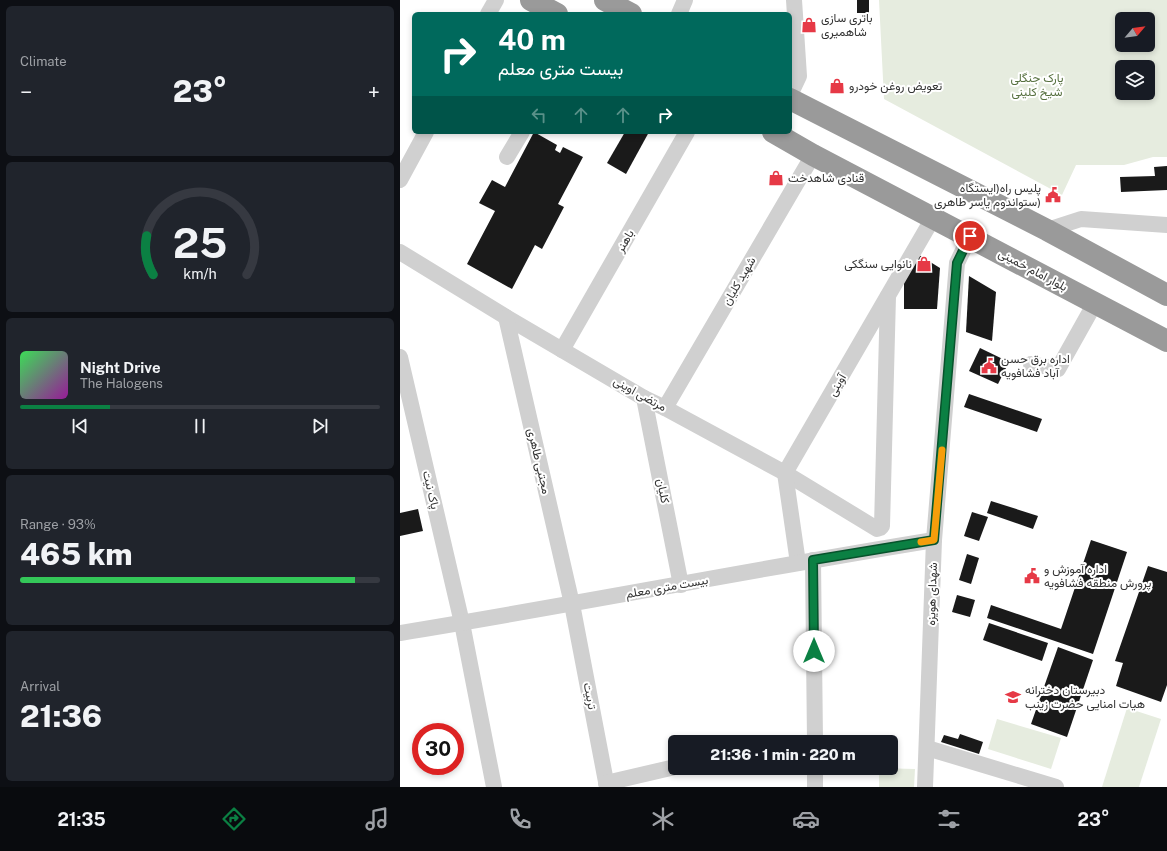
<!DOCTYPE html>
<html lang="en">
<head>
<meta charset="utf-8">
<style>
	:root { --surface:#171b24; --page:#20242c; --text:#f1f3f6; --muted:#9ea1a6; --line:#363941; --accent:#0b8043 }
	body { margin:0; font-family:"Public Sans",Vazirmatn,sans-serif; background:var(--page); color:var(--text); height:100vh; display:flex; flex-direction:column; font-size:15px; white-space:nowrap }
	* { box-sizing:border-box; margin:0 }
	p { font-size:13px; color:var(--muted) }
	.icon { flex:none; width:22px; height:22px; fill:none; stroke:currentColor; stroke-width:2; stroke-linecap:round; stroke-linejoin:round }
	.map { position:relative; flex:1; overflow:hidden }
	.panel { display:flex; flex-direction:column; gap:6px; padding:6px; background:#0d0f14; width:400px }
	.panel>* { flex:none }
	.banner { position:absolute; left:12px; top:12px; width:380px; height:122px; border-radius:6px; box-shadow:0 2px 6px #0003; background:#00695c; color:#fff; overflow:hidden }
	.needle { width:26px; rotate:61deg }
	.controls { position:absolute; left:715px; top:12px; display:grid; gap:8px }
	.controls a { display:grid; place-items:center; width:40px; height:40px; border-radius:6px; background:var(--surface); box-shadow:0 2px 6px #0003; font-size:20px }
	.speed { position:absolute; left:12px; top:723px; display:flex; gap:8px; font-size:20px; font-weight:700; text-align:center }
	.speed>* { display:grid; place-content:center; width:52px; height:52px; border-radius:50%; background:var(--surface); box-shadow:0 2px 6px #0003; line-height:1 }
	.speed .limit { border:6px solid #d22; background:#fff; color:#111 }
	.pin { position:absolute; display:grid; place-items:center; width:34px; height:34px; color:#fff; margin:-17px; border:2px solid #fff; border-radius:50%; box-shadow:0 1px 4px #0007 }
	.me { position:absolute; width:44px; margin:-22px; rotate:0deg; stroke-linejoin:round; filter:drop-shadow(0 0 3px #0008) }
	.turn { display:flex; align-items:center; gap:14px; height:84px; padding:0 20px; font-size:18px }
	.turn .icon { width:52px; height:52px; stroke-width:2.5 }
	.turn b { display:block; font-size:28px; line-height:34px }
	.lanes { display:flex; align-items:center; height:38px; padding:0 20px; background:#0003; justify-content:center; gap:20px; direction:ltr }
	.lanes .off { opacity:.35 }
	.big { font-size:30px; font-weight:800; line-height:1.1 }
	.panel .card { flex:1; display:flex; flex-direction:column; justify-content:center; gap:6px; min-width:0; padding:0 14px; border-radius:6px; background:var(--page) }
	.panel .dial { align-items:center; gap:0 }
	.dial svg { height:104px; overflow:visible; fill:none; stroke:var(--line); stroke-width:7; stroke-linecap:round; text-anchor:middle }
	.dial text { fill:var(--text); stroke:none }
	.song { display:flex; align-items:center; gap:12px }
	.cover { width:48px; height:48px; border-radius:6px; background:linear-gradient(135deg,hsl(130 70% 55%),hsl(300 70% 35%)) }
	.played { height:4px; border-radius:2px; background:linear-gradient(90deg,var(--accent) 25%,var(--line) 25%) }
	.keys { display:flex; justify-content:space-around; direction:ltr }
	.heat { display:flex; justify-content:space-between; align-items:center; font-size:22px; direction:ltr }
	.charge { height:6px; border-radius:3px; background:linear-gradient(90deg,#34c759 93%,var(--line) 0) }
	.trip { position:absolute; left:268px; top:735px; width:230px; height:40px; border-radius:6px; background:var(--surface); box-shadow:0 2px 6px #0003; font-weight:800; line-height:40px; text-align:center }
	.menu { display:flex; height:64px; justify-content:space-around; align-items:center; background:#090b0e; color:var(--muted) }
	.menu .icon { width:28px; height:28px }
	.menu .selected { color:var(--accent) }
	.menu b { font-size:18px; color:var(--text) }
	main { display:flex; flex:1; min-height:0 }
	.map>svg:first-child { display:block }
	.green { fill:#e6ecdf; fill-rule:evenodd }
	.building { fill:#1a1a1a }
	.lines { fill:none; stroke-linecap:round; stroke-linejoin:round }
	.minor { stroke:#d0d0d0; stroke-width:16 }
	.highway { stroke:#9a9a9a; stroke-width:22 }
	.route-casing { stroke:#07532c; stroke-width:10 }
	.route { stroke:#0b8043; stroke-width:7 }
	.slow { stroke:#f59e0b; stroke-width:7 }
	.labels { text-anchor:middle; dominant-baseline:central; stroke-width:4; stroke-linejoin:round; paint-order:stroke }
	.poi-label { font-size:12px; fill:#333; stroke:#fff; text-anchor:start }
	.park-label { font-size:12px; fill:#56703f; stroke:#fff }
	.street-label { font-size:12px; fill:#333; stroke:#fff }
</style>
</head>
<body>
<main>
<section class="panel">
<div class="card"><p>Climate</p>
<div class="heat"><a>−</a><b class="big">23°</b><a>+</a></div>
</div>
<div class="card dial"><svg viewBox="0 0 100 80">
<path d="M14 69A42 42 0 1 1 86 69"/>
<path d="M14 69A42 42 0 0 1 9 39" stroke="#0b8043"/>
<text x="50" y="56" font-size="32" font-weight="700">25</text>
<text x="50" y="72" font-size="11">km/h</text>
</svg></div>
<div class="card">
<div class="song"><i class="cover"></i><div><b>Night Drive</b><p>The Halogens</p></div></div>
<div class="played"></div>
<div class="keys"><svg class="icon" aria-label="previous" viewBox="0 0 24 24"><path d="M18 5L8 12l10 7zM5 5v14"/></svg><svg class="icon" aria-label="pause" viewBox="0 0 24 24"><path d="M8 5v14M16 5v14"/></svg><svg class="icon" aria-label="next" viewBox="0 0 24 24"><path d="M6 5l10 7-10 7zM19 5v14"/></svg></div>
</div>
<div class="card"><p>Range · 93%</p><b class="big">465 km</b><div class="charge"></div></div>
<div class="card"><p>Arrival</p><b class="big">21:36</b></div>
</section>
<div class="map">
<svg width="767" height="787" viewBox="0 0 767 787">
	<rect width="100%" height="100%" fill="#fff"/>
	<g class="green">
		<path d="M479,0H767V157H753L724,165H676L662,195L484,99ZM722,19H748V45H722ZM722,67H748V93H722Z"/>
		<path d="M727,708L761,719L739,787H702Z"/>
		<path d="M597,719L661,738L651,769L588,749Z"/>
		<path d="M479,768L515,769L514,787H479Z"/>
	</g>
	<g class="building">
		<rect x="457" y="0" width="12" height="13"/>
		<path d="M134,132L157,145L155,150L160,153L163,147L183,157L158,204L164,207L142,249L135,245L112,289L67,264L95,211L79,203L92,180L105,187Z"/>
		<path d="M225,132H249L226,174L207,163Z"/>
		<path d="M767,166V190L721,192L720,177L755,176L754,167Z"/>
		<path d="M519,255L540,268L537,309H504V281Z"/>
		<path d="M569,276L596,292L592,341L566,332Z"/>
		<path d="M580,348L609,362L598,384L569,371Z"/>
		<path d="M569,394L642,419L637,432L564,407Z"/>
		<path d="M591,501L638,516L633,529L587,513Z"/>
		<path d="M18,509L23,531L0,536V513Z"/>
		<path d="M572,512L588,517L579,541L564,536Z"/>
		<path d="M691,540L727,552L693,654L587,618L591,605L661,629Z"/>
		<path d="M567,554L579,558L571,584L559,580Z"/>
		<path d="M748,566L767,572V685L761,702L716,686L723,663L715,661Z"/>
		<path d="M557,595L575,600L570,617L552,612Z"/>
		<path d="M589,623L648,643L642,661L583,640Z"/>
		<path d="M658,647L693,660L667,737L631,724Z"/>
		<path d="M560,734L583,742L579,754L541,742L544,735L558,739Z"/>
	</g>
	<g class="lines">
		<g class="minor">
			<path d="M88,14L96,0"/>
			<path d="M279,14L285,0"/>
			<path d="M390,95L399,76L394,0"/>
			<path d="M107,157L122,132"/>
			<path d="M0,180L26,132"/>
			<path d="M647,230L681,219L767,225"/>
			<path d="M0,252L106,317L244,398L265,408L385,473L477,529L480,528L482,526L488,296"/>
			<path d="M106,317L172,604L207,787"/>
			<path d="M162,350L287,132"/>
			<path d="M0,357L62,623L94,787"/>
			<path d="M631,364L658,369L695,303"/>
			<path d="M244,398L281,585"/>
			<path d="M265,408L413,155"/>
			<path d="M413,560L415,742"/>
			<path d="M398,563L385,473L533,218"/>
			<path d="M0,633C178,604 355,569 534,540"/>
			<path d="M527,748L656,787"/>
			<path d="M415,768V787"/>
			<path d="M206,783L275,767"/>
			<path d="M525,787L534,540L557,263L570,236"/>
		</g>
		<g class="highway">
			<path d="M131,0L157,14"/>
			<path d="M205,0L231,14"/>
			<path d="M390,99L647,230L767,295"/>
			<path d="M373,132L413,155L767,341"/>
		</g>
	</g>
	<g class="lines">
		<defs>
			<path id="route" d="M414,651L413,560L534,540L557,263L570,236"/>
		</defs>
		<use href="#route" class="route-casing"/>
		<use href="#route" class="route"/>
		<path class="slow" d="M521,542L534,540L542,450"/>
	</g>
	<defs>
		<symbol id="shop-bare" viewBox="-9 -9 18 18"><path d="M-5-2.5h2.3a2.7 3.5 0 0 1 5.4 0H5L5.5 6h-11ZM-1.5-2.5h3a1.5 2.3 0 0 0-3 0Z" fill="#e63946" stroke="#fff" stroke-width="2.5" paint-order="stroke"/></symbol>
		<symbol id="civic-bare" viewBox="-9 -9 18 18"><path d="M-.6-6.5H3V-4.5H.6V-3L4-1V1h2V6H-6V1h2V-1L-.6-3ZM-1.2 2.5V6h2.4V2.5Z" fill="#e63946" stroke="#fff" stroke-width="2.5" paint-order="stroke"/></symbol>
		<symbol id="school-bare" viewBox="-9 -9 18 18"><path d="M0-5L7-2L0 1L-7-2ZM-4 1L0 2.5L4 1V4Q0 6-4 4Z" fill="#e63946" stroke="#fff" stroke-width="2.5" paint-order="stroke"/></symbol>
	</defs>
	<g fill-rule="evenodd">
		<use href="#shop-bare" x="398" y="14" width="22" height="22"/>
		<use href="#shop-bare" x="426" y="75" width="22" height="22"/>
		<use href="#shop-bare" x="365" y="167" width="22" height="22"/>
		<use href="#civic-bare" x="642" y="184" width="22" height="22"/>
		<use href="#shop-bare" x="513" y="253" width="22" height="22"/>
		<use href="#civic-bare" x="578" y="355" width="22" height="22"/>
		<use href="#civic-bare" x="621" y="565" width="22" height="22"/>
		<use href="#school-bare" x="602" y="686" width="22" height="22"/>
	</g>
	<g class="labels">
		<g class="poi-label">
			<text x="421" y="18">باتری سازی<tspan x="421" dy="14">شاهمیری</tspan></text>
			<text x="449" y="86">تعویض روغن خودرو</text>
			<text x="388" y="178">قنادی شاهدخت</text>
			<text x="641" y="188" text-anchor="end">پلیس راه(ایستگاه<tspan x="641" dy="14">ستواندوم یاسر طاهری)</tspan></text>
			<text x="512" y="264" text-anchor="end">نانوایی سنگکی</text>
			<text x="601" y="359">اداره برق حسن<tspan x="601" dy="14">آباد فشافویه</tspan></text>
			<text x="644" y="569">اداره آموزش و<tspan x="644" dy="14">پرورش منطقه فشافویه</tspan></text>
			<text x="625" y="690">دبیرستان دخترانه<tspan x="625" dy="14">هیات امنایی حضرت زینب</tspan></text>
		</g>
		<g class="park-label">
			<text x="637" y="78">پارک جنگلی<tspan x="637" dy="14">شیخ کلینی</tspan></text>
		</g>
		<g class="street-label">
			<text transform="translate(225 241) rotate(-60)">باهنر</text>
			<text transform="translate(633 270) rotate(28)">بلوار امام خمینی</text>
			<text transform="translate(339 281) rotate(-60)">شهید کلیان</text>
			<text transform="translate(437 385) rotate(-60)">آوینی</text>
			<text transform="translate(240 394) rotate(29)">مرتضی اوینی</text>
			<text transform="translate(139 461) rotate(77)">مجتبی طاهری</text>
			<text transform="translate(31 490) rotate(77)">پاک نیت</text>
			<text transform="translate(263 491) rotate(79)">کلیان</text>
			<text transform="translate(267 587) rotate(-10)">بیست متری معلم</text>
			<text transform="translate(532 594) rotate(-88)">شهدای هویزه</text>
			<text transform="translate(190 696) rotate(79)">تربیت</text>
		</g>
	</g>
</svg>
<div class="controls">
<a><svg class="needle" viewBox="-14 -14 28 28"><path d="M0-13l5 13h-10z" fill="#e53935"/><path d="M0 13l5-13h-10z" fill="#9ea1a6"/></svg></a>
<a><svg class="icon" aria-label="layers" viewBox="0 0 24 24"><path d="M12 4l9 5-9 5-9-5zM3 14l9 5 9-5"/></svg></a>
</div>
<div class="speed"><div class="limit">30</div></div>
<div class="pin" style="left:570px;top:236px;background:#d93025"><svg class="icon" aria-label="arrive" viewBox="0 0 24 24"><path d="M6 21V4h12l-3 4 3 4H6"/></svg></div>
<svg class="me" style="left:414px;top:651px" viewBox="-20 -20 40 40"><circle r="19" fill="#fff"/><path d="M0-13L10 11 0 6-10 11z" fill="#0b8043"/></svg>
<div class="trip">21:36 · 1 min · 220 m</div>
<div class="banner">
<div class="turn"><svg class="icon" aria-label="right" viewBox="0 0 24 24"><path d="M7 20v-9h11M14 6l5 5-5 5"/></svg><div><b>40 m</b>بیست متری معلم</div></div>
<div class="lanes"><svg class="icon off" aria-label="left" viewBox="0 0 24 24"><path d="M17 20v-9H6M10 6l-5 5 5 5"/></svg><svg class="icon off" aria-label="ahead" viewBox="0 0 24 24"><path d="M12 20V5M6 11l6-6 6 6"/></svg><svg class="icon off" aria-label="ahead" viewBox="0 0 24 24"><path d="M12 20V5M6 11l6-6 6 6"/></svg><svg class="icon" aria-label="right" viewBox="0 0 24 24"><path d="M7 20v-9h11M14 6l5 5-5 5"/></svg></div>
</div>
</div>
</main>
<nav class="menu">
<b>21:35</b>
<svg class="icon selected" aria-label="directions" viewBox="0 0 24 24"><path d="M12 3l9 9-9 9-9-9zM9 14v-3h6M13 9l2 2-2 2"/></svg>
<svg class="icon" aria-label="music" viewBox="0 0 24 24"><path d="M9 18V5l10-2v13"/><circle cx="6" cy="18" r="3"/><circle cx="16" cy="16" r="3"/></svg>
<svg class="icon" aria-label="phone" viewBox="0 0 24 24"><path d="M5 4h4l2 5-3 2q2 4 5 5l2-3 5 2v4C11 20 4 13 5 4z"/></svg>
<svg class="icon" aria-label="climate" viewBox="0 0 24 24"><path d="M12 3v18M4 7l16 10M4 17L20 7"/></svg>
<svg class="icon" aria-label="car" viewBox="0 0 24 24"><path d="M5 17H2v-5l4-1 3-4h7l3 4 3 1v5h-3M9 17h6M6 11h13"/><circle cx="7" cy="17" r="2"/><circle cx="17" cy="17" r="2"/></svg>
<svg class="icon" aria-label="filters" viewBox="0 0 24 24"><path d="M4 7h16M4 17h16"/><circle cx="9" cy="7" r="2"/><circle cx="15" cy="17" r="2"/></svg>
<b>23°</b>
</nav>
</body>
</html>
